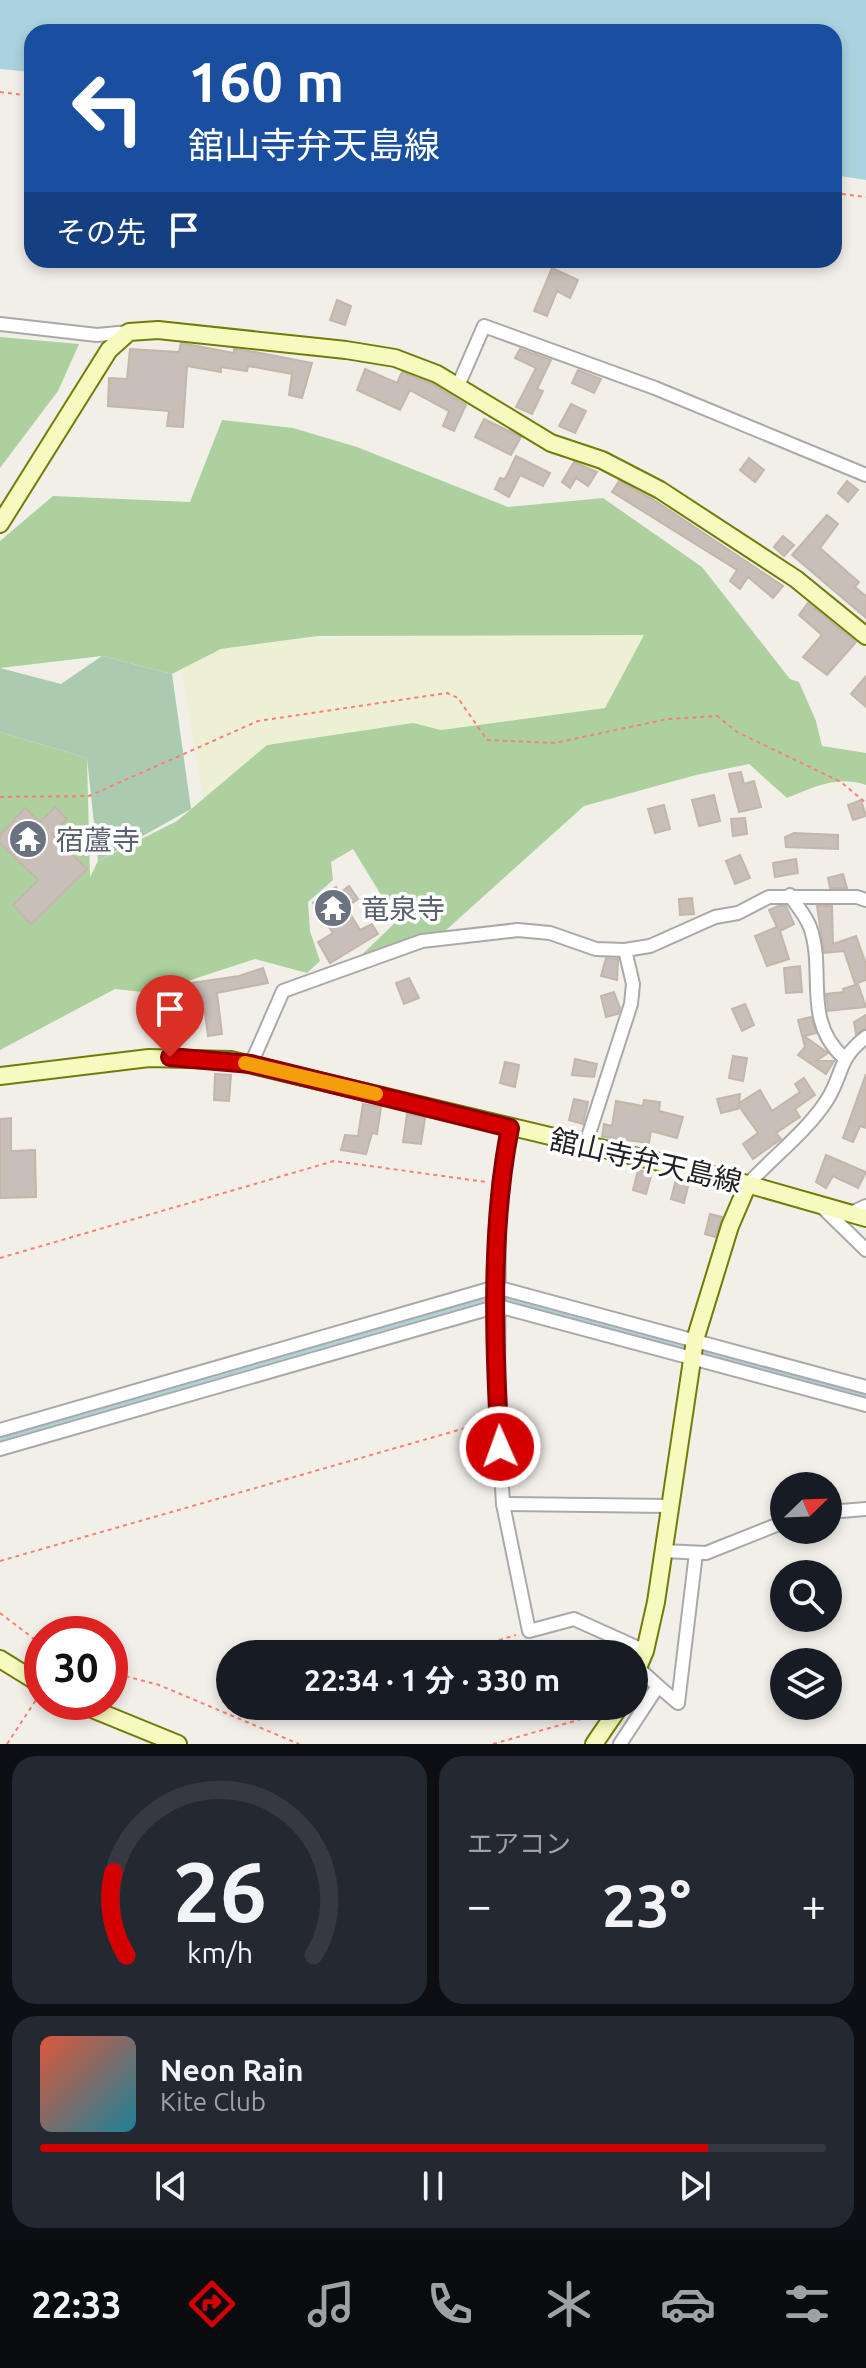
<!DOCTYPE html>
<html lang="ja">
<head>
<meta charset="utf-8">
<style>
	:root { --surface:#171b24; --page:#242831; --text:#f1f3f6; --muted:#9ea1a6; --line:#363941; --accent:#d40000 }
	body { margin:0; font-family:Ubuntu,"Noto Sans JP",sans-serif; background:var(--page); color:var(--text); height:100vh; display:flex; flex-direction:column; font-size:30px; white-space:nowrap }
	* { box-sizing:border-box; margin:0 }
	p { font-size:26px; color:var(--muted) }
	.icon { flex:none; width:44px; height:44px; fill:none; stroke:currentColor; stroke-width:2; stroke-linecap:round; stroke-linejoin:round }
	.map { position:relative; height:1744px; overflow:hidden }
	.panel { display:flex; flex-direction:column; gap:12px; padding:12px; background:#0d0f14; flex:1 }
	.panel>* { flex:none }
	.top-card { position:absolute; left:24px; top:24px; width:818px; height:244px; border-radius:24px; box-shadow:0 4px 12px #0003; background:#1a4fa0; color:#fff; overflow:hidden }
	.needle { width:52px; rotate:67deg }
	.buttons { position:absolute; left:770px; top:1472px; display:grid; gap:16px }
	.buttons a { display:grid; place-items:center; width:72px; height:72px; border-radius:50%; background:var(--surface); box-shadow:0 4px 12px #0003; font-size:40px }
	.speed { position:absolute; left:24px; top:1616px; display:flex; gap:16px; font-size:40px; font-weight:700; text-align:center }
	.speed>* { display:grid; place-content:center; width:104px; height:104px; border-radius:50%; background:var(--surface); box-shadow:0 4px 12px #0003; line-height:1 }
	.speed .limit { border:12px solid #d22; background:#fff; color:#111 }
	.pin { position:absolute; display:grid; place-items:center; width:68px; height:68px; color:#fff; margin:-82px -34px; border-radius:50% 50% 50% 0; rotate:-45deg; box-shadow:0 0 8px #0007 }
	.pin .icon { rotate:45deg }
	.me { position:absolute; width:88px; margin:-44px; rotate:358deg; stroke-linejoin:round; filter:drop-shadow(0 0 6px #0008) }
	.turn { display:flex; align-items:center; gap:28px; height:168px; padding:0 32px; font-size:36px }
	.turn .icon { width:104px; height:104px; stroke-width:2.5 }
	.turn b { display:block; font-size:56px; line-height:68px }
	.then { display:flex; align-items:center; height:76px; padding:0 32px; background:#0003; gap:16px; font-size:30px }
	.big { font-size:60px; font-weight:700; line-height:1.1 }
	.panel .widget { flex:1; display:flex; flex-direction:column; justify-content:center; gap:12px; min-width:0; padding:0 28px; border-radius:24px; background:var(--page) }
	.panel .dial { align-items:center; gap:0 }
	.dial svg { height:208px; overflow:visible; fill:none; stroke:var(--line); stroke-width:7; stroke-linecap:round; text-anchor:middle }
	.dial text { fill:var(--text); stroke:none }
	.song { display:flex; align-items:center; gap:24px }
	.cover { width:96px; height:96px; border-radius:12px; background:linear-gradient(135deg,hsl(10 70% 55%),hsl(190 70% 35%)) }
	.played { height:8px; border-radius:4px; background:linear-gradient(90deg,var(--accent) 85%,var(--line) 85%) }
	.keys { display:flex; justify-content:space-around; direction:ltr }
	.heat { display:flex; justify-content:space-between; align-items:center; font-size:44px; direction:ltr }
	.panel .tiles { flex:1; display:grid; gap:12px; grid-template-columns:1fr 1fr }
	.widget:last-child { grid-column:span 2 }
	.trip { position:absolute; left:216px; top:1640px; width:432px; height:80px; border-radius:40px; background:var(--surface); box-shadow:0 4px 12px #0003; font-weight:700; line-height:80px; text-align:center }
	.tabs { display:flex; height:128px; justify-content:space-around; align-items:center; background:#090b0e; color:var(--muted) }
	.tabs .icon { width:56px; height:56px }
	.tabs .active { color:var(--accent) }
	.tabs b { font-size:36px; color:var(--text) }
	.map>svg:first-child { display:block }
	.farmland { fill:#eef0d5 }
	.forest { fill:#add19e }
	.cemetery { fill:#aacbaf }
	.water { fill:#aad3df }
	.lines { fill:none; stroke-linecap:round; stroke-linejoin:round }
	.stream { stroke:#aad3df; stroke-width:4 }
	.building { fill:#c7bfb8; stroke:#c4b6ab; stroke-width:2 }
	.street-casing { stroke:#a9a9a9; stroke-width:16 }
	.secondary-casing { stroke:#707d05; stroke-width:20 }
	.path { stroke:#fa8072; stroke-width:2; stroke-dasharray:4 4; stroke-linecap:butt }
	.street { stroke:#fff; stroke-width:12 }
	.secondary { stroke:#f7fabf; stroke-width:16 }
	.route-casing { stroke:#8a0000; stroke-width:20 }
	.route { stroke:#d40000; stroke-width:14 }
	.slow { stroke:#f59e0b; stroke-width:14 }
	.labels { text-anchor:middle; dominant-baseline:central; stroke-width:7; stroke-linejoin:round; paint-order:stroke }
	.worship-label { font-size:28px; fill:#5b616d; stroke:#fff; text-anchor:start }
	.street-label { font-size:28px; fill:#222; stroke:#fff }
</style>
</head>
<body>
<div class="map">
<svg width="866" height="1744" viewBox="0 0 866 1744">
	<rect width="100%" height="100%" fill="#f2efe9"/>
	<path class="farmland" d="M645,634L605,708L441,730L268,745L203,799L181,670L221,649L306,638Z"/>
	<g class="forest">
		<path d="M0,337L79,344L58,391L0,468Z"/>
		<path d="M222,420L293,428L357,447L508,507L603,498L702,567L790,679L799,682L816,721L822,746L866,753V785C837,775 814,787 787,798L749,764L696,775L584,806L435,940L352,964L397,921L353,849L331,862L333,880L308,902L310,931L320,961L307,973L255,959L151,993L115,989L0,1050V732L87,758L90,877L98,861L177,821L267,745L413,723L441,730L605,708L644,635L318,636L221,649L172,674L102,656L0,668V541L53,496L190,502Z"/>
	</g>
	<path class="cemetery" d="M102,656L172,674L191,809L98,861L87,758L0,732V668L61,684Z"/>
	<path class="water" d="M0,0H866V180L834,175V32H32V72L0,69Z"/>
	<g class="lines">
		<g class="stream">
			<path d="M504,1299L690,1349"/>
			<path d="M699,1351L866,1397"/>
			<path d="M0,1439L489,1298"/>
		</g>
	</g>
	<g class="building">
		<path d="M552,268L578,280L570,298L557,291L547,316L534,311Z"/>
		<path d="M337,300L351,306L345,325L330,320Z"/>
		<path d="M181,343L234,353V349L255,352L312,363L302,398L289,395L292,374L248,366L247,371L221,367V372L187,366L183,427L167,426L169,411L108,406L109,378L127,379L130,349L179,352Z"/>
		<path d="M520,349L551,360L537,389L543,391L532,414L516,407L536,368L515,358Z"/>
		<path d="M365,369L397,383L402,372L432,384L466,405L454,431L443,426L449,411L410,390L400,410L357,390Z"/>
		<path d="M578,370L601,379L594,393L572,383Z"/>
		<path d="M571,404L586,411L575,433L559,426Z"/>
		<path d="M484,419L521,437L511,455L475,437Z"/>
		<path d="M516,456L550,473L543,486L520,475L509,497L495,489L500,478L505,479Z"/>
		<path d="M749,458L764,470L755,482L740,470Z"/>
		<path d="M574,462L597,472L588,486L576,478L570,488L562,482Z"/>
		<path d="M619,481L654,500L783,586L773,598L748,577L740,589L730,581L737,570L612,492Z"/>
		<path d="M847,481L858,490L848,502L838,493Z"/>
		<path d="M827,515L838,524L820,548L859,582L855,587L866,596V618L792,555Z"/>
		<path d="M783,536L794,545L784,556L774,547Z"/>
		<path d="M808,603L856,642L827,675L803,657L822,635L799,615Z"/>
		<path d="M866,676V707L851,694Z"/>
		<path d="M741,772L744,784L754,781L761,807L739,812L729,774Z"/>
		<path d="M714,795L720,821L699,826L692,800Z"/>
		<path d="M861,800L866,816L853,820L848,805Z"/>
		<path d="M664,805L670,829L655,833L648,809Z"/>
		<path d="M55,807L67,819L52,835L87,869L31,924L13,905L38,880L0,843V835L25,808L40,822Z"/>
		<path d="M745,818L747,834L733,836L731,819Z"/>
		<path d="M794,833L838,835V849L786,847L785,837Z"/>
		<path d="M740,855L750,878L735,884L726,861Z"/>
		<path d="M796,859L798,873L775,877L773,863Z"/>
		<path d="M843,874L847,888H830L828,878Z"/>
		<path d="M349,886L358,899L348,906L349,912L360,930L372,924L378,934L330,963L318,942L333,933L313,903L336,887L340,893Z"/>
		<path d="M692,898L694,914L680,915L679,899Z"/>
		<path d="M778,906H786L794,924L780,931L789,959L767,966L755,936L777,927L769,910Z"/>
		<path d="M817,906H832L833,944L856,936L866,964V980L855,984L844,951L824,953Z"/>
		<path d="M606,958L618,959L617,980L601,976Z"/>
		<path d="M800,966L802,992L786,993L784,968Z"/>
		<path d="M263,968L268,983L217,993L222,1034L208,1036L203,997L182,1001L177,985L239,976Z"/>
		<path d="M409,978L419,998L404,1004L396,983Z"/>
		<path d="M858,984L866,1007L828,1011L826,994L844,992L843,989Z"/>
		<path d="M614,992L620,1008L618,1014L606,1017L601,996Z"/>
		<path d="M745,1004L754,1025L742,1031L732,1009Z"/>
		<path d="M866,1015V1028L856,1034L854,1022Z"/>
		<path d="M811,1017L816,1033L804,1036L828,1053L816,1061H834L826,1074L798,1055L805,1047L798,1020Z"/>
		<path d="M733,1056L747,1058L743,1081L729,1078Z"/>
		<path d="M575,1059L597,1064L594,1077L572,1075Z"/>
		<path d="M505,1062L519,1065L515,1087L500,1083Z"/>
		<path d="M215,1074L231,1075L229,1101L214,1100Z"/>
		<path d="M866,1074V1128L860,1126L853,1142L843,1138Z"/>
		<path d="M804,1078L815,1095L795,1109L800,1117L776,1133L781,1139L753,1159L743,1144L758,1133L738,1105V1109L721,1113L717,1099L740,1094L739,1103L760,1090L772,1111L800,1092L795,1084Z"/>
		<path d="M574,1099L588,1102L583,1124L569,1120Z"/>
		<path d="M644,1100L660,1102L659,1111L683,1117L677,1138L651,1131L649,1143L602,1137L604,1124L612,1126L616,1101L643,1106Z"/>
		<path d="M363,1104L381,1107L377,1134L372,1133L366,1154L341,1150L345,1135L358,1136Z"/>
		<path d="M407,1114L425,1118L421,1144L403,1142Z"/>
		<path d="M11,1118V1151L35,1150L36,1197L0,1198V1119Z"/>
		<path d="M826,1155L866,1172L858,1188L833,1176L826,1188L816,1182Z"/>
		<path d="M638,1170L652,1173L646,1194L633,1190Z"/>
		<path d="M676,1179L689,1182L684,1203L671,1199Z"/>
		<path d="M710,1214L722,1217L715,1237L705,1234Z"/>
	</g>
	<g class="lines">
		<defs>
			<g id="street">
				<path d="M0,324L97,335L129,332"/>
				<path d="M457,388L484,326L655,388L866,475"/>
				<path d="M790,895C796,905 806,916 810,927C826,971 802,1019 843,1057"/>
				<path d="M251,1064L283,991L422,941L518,930L550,933L596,949L625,950L650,946L715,917L738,913L769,897H857L866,900"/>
				<path d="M510,1128L499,1184L498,1419L503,1504L529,1631L574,1619L645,1651"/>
				<path d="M585,1146L631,1004L633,984L625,950"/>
				<path d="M748,1184C772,1158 809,1129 827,1100C844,1073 837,1059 866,1037"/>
				<path d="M822,1207L866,1250"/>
				<path d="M851,1213L866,1206"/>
				<path d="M0,1430L496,1287L866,1387"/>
				<path d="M0,1449L498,1306L866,1405"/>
				<path d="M503,1504L670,1506"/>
				<path d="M828,1512L866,1509"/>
				<path d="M663,1551L706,1553L784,1522"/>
				<path d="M658,1686L678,1703L696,1553"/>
				<path d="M620,1744L658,1686L638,1668"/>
			</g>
			<g id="secondary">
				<path d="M0,524L109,350L129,332L158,330L346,350L395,358L437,374L551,443L602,460L660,490L796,579L866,636"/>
				<path d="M0,1076L149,1058L231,1060L726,1178L866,1218"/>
				<path d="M0,1659L42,1685"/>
				<path d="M634,1677L645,1651L656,1602L695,1340L730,1226L748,1184"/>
				<path d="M75,1702L178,1744"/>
				<path d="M594,1744L620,1706"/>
			</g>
		</defs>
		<use href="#street" class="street-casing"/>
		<use href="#secondary" class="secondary-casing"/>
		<g class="path">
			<path d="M0,92L32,96"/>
			<path d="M834,193L866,197"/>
			<path d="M0,797L89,796L258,721L447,693L458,698L487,740L554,743L668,719L717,716L737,732L841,782L866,803"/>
			<path d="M0,1258L334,1161L486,1182"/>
			<path d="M0,1561L483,1423"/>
			<path d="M0,1613L42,1645"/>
			<path d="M453,1654L516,1635"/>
			<path d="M110,1672L159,1685L299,1744"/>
			<path d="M243,1717L280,1706"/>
			<path d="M7,1744L36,1700"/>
			<path d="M493,1744L596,1715"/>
		</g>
		<use href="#street" class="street"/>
		<use href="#secondary" class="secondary"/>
	</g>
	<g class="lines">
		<defs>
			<path id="route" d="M170,1057L251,1064L510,1128C490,1227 494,1346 500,1447"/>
		</defs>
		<use href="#route" class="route-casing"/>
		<use href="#route" class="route"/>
		<path class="slow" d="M245,1063L376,1094"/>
	</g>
	<defs>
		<symbol id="temple-disc" viewBox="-11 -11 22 22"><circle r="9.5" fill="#6b7280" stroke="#fff"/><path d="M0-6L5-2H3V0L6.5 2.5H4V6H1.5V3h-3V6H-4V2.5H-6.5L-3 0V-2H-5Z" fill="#fff"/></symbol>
	</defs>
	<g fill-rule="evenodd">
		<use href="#temple-disc" x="6" y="817" width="44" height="44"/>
		<use href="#temple-disc" x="311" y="886" width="44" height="44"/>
	</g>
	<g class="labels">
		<g class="worship-label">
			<text x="56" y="839">宿蘆寺</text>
			<text x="361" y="908">竜泉寺</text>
		</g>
		<g class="street-label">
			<text transform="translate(646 1160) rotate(13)">舘山寺弁天島線</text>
		</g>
	</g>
</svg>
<div class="buttons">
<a><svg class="needle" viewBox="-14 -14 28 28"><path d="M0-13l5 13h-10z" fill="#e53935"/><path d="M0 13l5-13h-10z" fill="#9ea1a6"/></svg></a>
<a><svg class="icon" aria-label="search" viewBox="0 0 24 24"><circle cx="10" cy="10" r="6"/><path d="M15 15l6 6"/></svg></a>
<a><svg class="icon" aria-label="layers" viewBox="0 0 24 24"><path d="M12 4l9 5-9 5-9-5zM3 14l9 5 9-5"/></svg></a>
</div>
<div class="speed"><div class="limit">30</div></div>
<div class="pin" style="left:170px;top:1057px;background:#d93025"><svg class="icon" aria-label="arrive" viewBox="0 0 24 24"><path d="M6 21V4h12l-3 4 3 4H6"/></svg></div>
<svg class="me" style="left:500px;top:1447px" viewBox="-20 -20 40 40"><circle r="17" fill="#d40000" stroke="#fff" stroke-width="3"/><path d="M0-11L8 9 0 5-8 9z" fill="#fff"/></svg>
<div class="trip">22:34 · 1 分 · 330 m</div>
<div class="top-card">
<div class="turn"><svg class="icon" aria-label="left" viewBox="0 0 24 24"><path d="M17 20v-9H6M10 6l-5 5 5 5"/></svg><div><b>160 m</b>舘山寺弁天島線</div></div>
<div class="then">その先<svg class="icon" aria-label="arrive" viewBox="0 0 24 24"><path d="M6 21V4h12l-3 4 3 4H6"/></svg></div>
</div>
</div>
<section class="panel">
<div class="tiles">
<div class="widget dial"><svg viewBox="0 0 100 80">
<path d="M14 69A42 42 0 1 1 86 69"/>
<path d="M14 69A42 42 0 0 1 9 37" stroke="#d40000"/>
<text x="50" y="56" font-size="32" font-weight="700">26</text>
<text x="50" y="72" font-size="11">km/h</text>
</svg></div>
<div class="widget"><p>エアコン</p>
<div class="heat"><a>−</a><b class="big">23°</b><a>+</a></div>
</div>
<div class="widget">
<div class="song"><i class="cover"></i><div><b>Neon Rain</b><p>Kite Club</p></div></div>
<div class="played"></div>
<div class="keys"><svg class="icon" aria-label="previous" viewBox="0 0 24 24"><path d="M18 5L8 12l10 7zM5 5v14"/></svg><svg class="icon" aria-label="pause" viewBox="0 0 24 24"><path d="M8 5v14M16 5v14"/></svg><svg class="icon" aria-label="next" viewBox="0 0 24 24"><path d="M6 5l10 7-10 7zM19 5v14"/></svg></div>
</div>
</div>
</section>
<nav class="tabs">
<b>22:33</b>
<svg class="icon active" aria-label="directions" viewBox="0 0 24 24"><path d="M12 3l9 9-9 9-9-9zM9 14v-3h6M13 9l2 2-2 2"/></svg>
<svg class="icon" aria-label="music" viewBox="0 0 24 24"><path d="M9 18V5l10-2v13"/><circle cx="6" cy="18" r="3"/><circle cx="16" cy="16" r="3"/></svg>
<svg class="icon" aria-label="phone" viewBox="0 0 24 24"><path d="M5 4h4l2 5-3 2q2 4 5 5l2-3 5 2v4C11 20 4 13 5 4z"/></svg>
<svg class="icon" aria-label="climate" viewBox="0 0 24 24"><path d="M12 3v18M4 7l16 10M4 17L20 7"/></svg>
<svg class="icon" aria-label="car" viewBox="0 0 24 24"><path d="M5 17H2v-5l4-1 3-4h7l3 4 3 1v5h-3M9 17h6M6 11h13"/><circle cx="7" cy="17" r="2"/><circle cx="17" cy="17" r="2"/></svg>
<svg class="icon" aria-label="filters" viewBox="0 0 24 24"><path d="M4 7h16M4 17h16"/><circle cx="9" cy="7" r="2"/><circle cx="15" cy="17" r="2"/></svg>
</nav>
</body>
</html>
